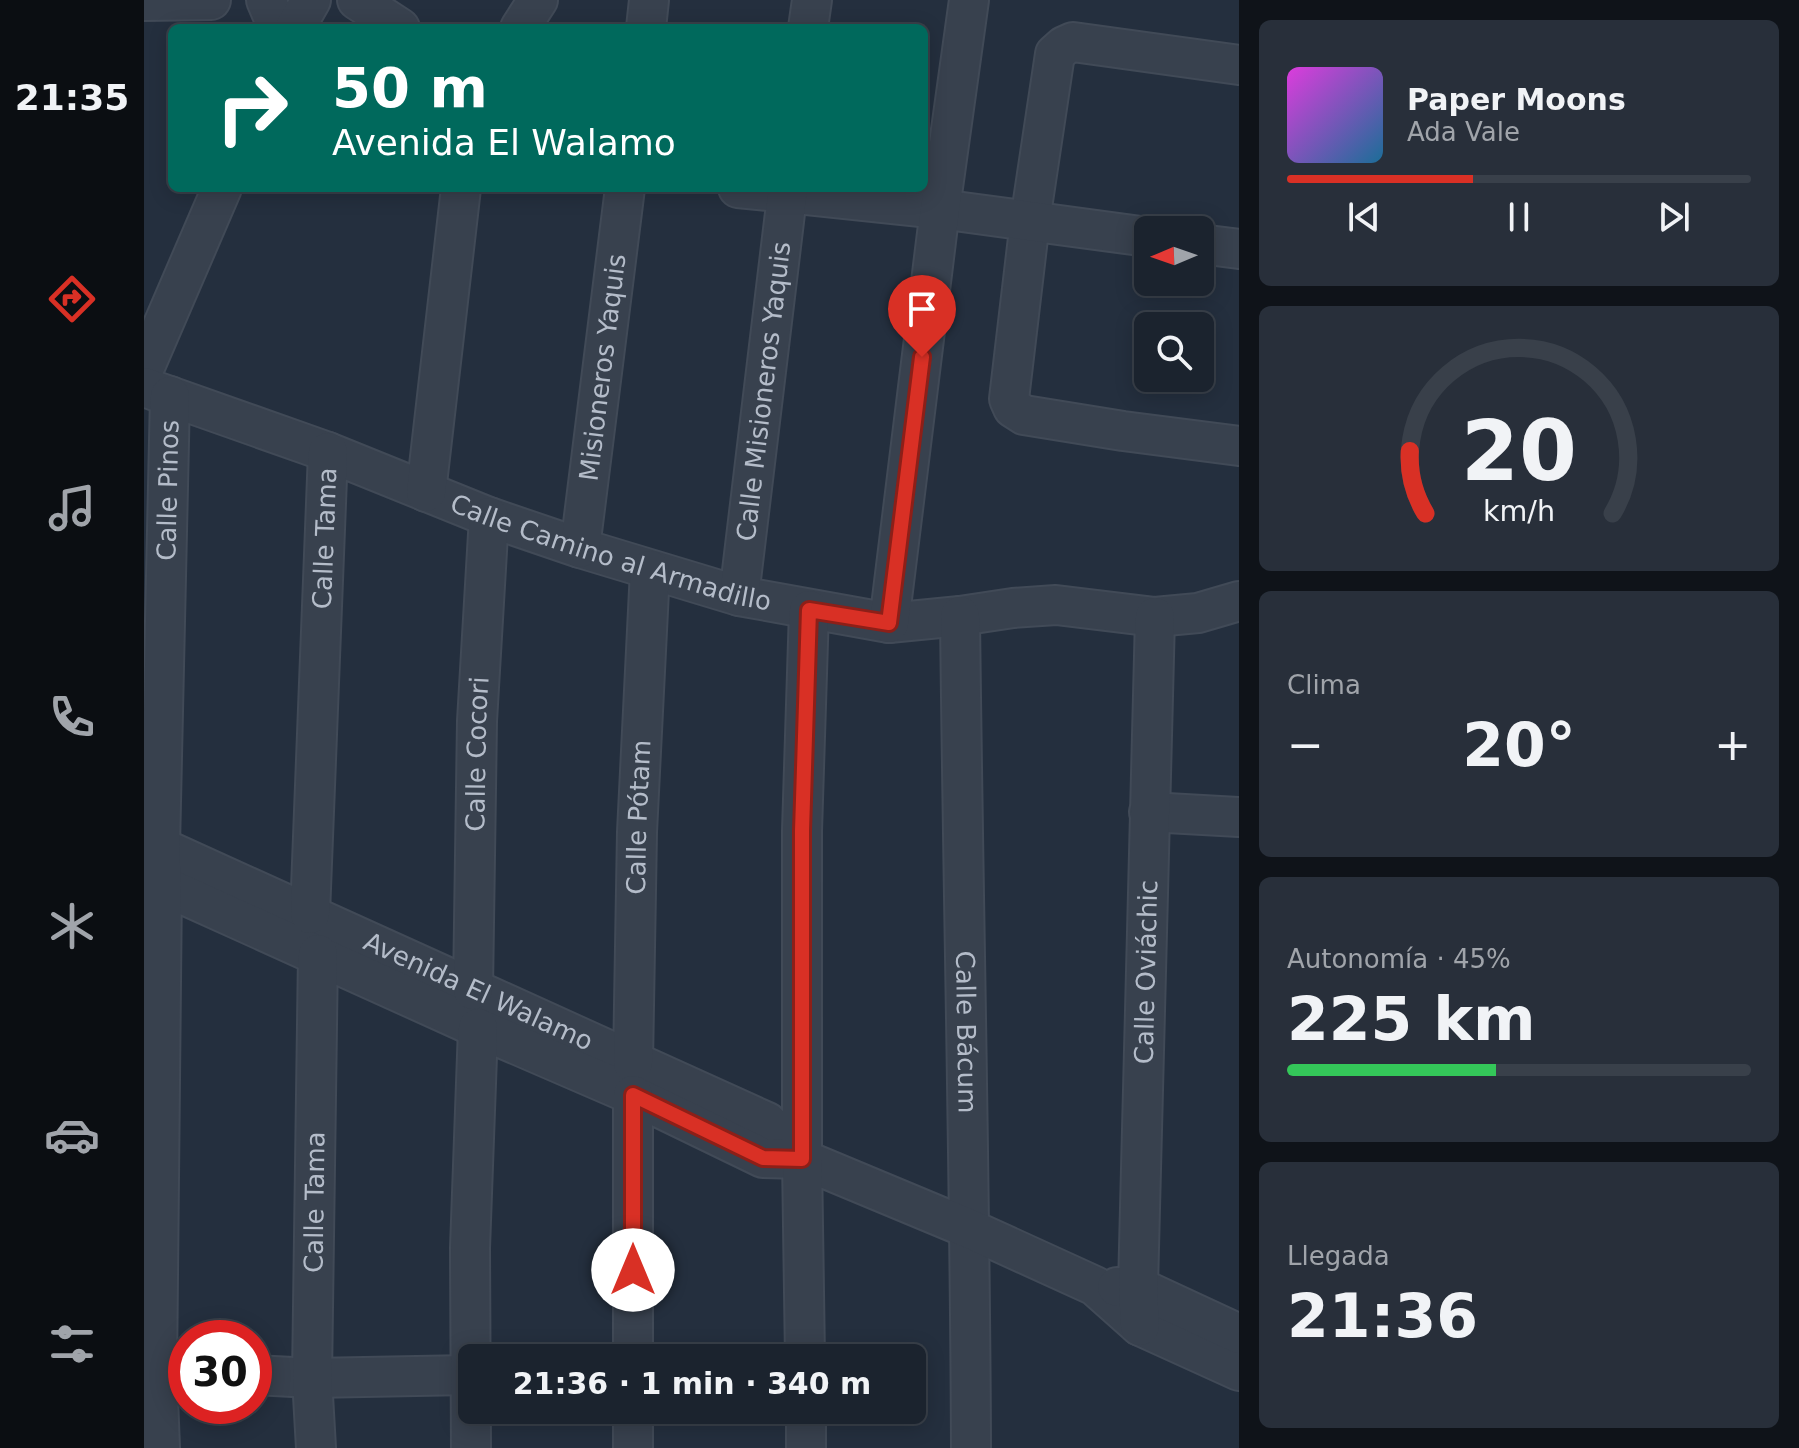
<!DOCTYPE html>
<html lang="es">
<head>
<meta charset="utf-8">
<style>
	:root { --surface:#1b232e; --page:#282f3a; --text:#f1f3f6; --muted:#a0a4aa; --line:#39404a; --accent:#d93025 }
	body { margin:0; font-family:"DejaVu Sans",sans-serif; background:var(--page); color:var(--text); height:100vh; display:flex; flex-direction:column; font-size:30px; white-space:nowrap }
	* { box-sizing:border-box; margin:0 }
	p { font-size:26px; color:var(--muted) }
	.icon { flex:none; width:44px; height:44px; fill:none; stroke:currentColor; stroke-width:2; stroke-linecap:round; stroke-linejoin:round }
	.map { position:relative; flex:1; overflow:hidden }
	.sheet { display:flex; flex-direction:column; gap:20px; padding:20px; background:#0f1319; width:560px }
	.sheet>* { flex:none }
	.hud { position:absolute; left:24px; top:24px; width:760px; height:168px; border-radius:12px; box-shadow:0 4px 20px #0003,0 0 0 2px var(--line); background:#00695c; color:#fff; overflow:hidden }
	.needle { width:52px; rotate:268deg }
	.tools { position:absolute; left:990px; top:216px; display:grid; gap:16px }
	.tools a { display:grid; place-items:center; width:80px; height:80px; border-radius:12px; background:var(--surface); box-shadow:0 4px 20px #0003,0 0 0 2px var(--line); font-size:40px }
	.speed { position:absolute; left:24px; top:1320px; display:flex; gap:16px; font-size:40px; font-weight:700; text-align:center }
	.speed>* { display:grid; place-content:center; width:104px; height:104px; border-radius:50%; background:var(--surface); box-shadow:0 4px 20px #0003,0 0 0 2px var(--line); line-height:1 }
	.speed .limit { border:12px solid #d22; background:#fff; color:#111 }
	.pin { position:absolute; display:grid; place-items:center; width:68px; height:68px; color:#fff; margin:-82px -34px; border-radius:50% 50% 50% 0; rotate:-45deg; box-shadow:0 0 8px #0007 }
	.pin .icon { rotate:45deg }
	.me { position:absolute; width:88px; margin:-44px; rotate:0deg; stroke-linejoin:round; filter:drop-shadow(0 0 6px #0008) }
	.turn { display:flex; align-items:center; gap:28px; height:168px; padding:0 32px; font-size:36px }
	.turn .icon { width:104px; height:104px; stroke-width:2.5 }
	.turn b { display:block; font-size:56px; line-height:68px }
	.big { font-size:60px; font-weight:600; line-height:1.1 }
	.sheet .card { flex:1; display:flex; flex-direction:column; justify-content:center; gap:12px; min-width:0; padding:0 28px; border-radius:12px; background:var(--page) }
	.sheet .dial { align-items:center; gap:0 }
	.dial svg { height:208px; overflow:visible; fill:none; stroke:var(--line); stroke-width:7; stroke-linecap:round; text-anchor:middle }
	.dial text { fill:var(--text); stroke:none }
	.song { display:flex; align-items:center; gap:24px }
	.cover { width:96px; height:96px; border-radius:12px; background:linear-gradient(135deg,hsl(300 70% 55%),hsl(200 70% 35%)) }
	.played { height:8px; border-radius:4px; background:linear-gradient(90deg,var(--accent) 40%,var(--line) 40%) }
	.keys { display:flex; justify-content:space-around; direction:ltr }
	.heat { display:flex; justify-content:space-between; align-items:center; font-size:44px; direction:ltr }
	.charge { height:12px; border-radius:6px; background:linear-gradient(90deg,#34c759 45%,var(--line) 0) }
	.trip { position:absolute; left:314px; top:1344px; width:468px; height:80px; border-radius:12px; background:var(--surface); box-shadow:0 4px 20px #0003,0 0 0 2px var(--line); font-weight:600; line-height:80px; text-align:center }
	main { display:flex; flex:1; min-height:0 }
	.dock { display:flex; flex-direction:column; width:144px; justify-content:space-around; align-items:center; background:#0b0e12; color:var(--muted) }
	.dock .icon { width:56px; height:56px }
	.dock .current { color:var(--accent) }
	.dock b { font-size:36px; color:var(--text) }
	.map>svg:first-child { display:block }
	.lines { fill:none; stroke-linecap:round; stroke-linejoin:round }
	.minor-casing { stroke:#414a57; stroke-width:42 }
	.minor { stroke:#38414e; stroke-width:38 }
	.route-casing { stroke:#8d1f18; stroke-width:20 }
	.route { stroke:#d93025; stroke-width:14 }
	.labels { text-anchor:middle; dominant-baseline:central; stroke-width:8; stroke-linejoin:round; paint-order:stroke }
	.street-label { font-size:26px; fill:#b4bcc9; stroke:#1d2633 }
</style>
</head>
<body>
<main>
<nav class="dock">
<b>21:35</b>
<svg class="icon current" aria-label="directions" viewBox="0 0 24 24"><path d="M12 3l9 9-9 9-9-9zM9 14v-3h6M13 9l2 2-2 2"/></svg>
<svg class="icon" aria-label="music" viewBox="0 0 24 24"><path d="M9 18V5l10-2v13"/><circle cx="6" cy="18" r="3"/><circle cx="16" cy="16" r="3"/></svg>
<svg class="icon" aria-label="phone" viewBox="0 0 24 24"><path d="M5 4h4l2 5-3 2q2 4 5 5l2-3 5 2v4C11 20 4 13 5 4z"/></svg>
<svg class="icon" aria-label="climate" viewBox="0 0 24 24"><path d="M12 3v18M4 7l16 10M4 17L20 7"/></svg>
<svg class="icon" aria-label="car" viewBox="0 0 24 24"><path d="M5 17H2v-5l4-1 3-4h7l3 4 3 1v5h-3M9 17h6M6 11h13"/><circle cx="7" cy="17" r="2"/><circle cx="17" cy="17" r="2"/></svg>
<svg class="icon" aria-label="filters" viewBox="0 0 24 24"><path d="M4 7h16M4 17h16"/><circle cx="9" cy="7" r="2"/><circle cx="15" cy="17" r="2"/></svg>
</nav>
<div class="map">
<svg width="1095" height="1448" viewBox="0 0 1095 1448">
	<rect width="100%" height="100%" fill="#242f3e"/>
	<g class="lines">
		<defs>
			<g id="minor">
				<path d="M122,0L134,28"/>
				<path d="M213,0L256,28"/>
				<path d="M0,1L67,0"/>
				<path d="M151,28L167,0"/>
				<path d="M376,28L394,0"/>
				<path d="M502,28L505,0"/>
				<path d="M664,28L668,0"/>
				<path d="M1095,65L929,42L920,46L911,54L886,221L865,399L869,408L880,415L979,431L1095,446"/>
				<path d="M594,188L796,209L1004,237"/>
				<path d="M1056,244L1095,249"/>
				<path d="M0,369L78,188"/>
				<path id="s1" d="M0,387L184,452L345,517L436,548L595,596L745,623L816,616L869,608L912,605L1011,617L1054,613L1095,601"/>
				<path d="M282,492L317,188"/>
				<path id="s2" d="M436,548L481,188"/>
				<path id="s3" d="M595,596L644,188"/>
				<path id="s4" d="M816,616C819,894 826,1171 827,1448"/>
				<path d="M745,623L796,209L825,0"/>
				<path d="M1005,812L1095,817"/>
				<path id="s5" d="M0,844L16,847C219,937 420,1032 623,1122L658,1159"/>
				<path d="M0,865L18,885L334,1028L489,1095L619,1158L658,1159L826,1229L951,1286L996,1326L1095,1371"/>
				<path id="s6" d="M166,914L184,452"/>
				<path id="s7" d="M329,990L333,721L345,517"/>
				<path id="s8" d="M489,1063L493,832L506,570"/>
				<path d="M489,1095V1358"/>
				<path d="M973,1287H994L1095,1334"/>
				<path id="s9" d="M996,1326L994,1287L1011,617"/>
				<path d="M661,1358L658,1159V831L665,610"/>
				<path d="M110,1375L168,1378L325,1375"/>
				<path d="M489,1410V1448"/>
				<path d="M662,1410V1448"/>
				<path id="s10" d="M16,1448L13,1372L18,885L16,847L26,396"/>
				<path id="s11" d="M172,1448L168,1378L174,954"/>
				<path d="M327,1448L326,1248L334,1028"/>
			</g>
		</defs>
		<use href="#minor" class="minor-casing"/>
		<use href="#minor" class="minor"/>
	</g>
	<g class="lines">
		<defs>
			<path id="route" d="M489,1270V1095L619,1158L658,1159V831L665,610L745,623L778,357"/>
		</defs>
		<use href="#route" class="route-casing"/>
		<use href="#route" class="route"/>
	</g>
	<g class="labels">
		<g class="street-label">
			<text stroke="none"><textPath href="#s2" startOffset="182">Misioneros Yaquis</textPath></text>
			<text stroke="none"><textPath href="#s3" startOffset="206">Calle Misioneros Yaquis</textPath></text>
			<text stroke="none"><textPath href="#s10" startOffset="958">Calle Pinos</textPath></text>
			<text stroke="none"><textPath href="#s6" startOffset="376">Calle Tama</textPath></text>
			<text stroke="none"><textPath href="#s1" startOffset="496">Calle Camino al Armadillo</textPath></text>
			<text stroke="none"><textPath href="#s7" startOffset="236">Calle Cocori</textPath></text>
			<text stroke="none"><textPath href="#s8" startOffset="246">Calle Pótam</textPath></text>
			<text stroke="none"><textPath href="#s9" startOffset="354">Calle Oviáchic</textPath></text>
			<text stroke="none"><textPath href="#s5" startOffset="366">Avenida El Walamo</textPath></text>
			<text stroke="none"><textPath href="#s4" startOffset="416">Calle Bácum</textPath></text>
			<text stroke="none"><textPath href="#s11" startOffset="246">Calle Tama</textPath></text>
		</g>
	</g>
</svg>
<div class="tools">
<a><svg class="needle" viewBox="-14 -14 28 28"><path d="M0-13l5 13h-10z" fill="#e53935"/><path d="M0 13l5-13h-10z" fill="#a0a4aa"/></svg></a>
<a><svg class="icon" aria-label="search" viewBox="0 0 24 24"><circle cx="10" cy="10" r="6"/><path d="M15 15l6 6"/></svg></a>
</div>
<div class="speed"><div class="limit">30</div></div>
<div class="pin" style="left:778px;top:357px;background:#d93025"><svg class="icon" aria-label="arrive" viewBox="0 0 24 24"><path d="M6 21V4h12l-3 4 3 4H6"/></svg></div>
<svg class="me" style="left:489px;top:1270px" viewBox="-20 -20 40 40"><circle r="19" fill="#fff"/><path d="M0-13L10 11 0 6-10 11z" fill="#d93025"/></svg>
<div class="trip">21:36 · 1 min · 340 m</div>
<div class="hud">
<div class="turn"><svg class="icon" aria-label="right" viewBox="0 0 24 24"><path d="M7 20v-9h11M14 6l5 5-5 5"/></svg><div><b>50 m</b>Avenida El Walamo</div></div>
</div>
</div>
<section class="sheet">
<div class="card">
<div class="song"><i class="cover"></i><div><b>Paper Moons</b><p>Ada Vale</p></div></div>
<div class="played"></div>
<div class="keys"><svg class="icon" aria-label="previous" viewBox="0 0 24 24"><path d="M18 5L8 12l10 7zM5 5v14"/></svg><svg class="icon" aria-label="pause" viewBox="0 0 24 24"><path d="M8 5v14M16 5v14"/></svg><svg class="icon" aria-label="next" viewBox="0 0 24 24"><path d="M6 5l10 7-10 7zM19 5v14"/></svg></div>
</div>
<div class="card dial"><svg viewBox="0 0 100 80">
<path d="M14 69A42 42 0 1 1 86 69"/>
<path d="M14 69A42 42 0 0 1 8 45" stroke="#d93025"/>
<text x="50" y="56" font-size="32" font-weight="700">20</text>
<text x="50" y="72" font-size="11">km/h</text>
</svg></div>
<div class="card"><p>Clima</p>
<div class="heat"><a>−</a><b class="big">20°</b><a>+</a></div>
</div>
<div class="card"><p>Autonomía · 45%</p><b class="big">225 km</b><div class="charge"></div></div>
<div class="card"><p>Llegada</p><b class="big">21:36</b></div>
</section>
</main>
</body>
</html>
